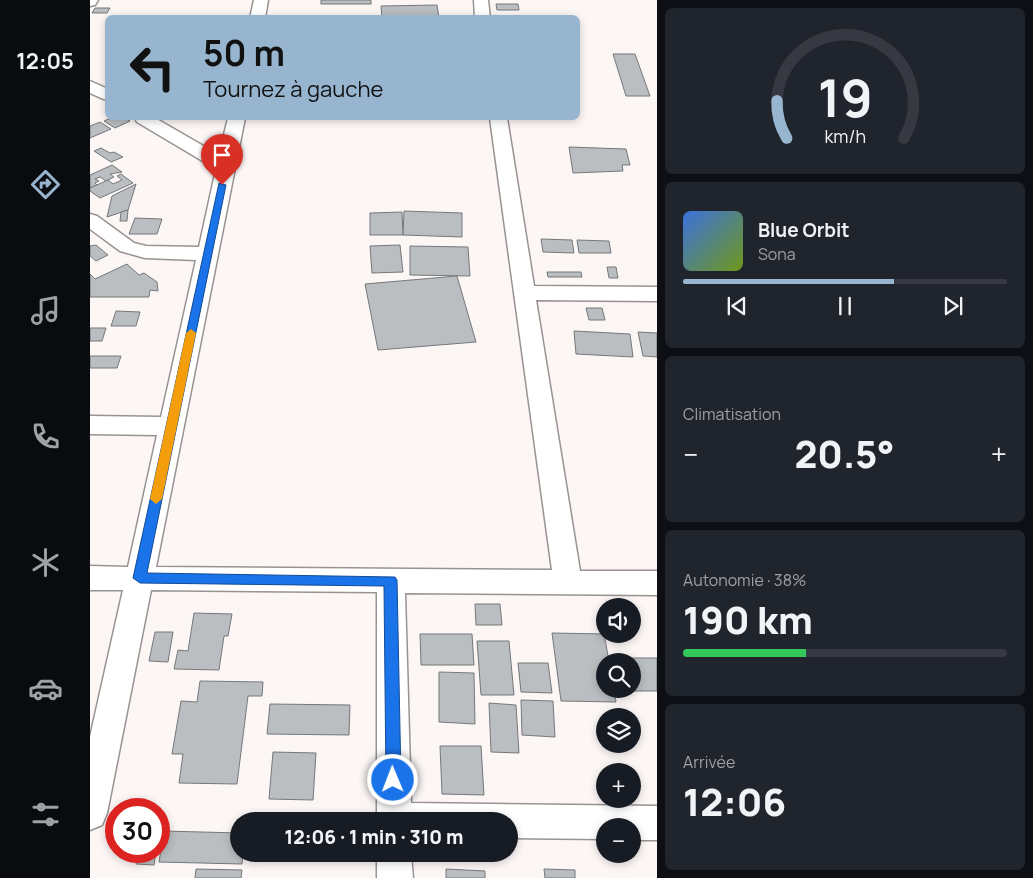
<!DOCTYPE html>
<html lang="fr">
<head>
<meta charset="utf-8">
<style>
	:root { --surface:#171b24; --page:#20242c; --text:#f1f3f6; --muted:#9ea1a6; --line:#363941; --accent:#98b5cf }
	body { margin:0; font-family:Manrope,sans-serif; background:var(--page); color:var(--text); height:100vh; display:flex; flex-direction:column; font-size:19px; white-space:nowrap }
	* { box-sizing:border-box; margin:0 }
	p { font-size:16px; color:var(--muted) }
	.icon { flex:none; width:28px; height:28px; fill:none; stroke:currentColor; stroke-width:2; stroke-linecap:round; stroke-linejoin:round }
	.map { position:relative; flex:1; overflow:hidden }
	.sheet { display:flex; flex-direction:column; gap:8px; padding:8px; background:#0d0f14; width:376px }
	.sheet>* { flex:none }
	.banner { position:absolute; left:15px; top:15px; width:475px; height:105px; border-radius:8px; box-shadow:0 2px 8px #0003; background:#98b5cf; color:#111; overflow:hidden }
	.fabs { position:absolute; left:506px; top:598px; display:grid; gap:10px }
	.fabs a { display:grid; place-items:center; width:45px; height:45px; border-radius:50%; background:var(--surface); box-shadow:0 2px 8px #0003; font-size:25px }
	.speed { position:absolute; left:15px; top:798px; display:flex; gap:10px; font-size:25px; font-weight:700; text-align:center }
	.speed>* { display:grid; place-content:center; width:65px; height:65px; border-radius:50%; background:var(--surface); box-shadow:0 2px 8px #0003; line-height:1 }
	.speed .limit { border:8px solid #d22; background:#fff; color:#111 }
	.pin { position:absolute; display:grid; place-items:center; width:42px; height:42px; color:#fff; margin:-51px -21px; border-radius:50% 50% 50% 0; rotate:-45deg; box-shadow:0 0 5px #0007 }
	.pin .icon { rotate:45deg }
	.me { position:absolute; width:55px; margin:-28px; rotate:359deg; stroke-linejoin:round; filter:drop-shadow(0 0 4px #0008) }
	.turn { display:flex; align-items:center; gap:18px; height:105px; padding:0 15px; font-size:22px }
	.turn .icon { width:65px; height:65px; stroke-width:2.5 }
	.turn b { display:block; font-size:35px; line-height:42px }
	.big { font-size:38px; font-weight:800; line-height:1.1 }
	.sheet .card { flex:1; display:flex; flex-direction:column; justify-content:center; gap:8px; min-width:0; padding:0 18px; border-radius:8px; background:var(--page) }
	.sheet .dial { align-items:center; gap:0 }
	.dial svg { height:130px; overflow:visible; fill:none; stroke:var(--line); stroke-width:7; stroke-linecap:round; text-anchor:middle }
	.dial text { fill:var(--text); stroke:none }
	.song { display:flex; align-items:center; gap:15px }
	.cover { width:60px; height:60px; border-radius:8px; background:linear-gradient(135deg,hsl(220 70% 55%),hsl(80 70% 35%)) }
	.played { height:5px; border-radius:2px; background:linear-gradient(90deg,var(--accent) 65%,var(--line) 65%) }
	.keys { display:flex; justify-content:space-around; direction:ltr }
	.heat { display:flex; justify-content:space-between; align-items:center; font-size:28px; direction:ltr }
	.charge { height:8px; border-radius:4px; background:linear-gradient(90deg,#34c759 38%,var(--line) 0) }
	.trip { position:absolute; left:140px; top:812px; width:288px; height:50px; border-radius:25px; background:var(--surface); box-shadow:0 2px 8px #0003; font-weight:800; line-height:50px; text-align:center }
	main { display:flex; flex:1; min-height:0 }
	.menu { display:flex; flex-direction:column; width:90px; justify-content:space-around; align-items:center; background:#090b0e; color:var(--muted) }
	.menu .icon { width:35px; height:35px }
	.menu .current { color:var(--accent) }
	.menu b { font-size:22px; color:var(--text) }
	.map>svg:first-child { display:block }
	.building { fill:#babec1; stroke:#75787b }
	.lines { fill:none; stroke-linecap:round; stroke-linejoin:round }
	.minor-casing { stroke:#989391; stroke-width:3 }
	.minor { fill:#fff; fill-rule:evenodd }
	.route { fill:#1a73e8; stroke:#114b97 }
	.slow { fill:#f59e0b }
</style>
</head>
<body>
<main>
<nav class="menu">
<b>12:05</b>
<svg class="icon current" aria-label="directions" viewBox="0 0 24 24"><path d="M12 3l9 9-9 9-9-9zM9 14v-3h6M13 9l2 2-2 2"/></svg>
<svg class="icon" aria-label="music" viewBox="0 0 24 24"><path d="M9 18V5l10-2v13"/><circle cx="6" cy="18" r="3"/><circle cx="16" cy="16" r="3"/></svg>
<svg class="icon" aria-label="phone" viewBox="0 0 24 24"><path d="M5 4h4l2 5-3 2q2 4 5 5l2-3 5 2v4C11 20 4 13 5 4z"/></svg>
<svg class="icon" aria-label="climate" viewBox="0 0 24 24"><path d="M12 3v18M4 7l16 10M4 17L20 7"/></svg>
<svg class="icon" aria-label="car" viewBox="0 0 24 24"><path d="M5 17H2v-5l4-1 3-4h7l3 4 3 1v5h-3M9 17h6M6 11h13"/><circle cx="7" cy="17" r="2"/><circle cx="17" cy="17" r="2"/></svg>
<svg class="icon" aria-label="filters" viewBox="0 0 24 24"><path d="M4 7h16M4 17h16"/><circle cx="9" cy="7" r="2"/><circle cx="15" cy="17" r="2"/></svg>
</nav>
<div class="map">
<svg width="567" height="878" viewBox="0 0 567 878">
	<rect width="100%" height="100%" fill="#fcf6f5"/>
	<g class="building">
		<rect x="231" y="0" width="50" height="4"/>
		<path d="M406,4H428L429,10H407Z"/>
		<path d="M347,5L349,18H292L291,6Z"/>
		<path d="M5,8H20L17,13H2Z"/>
		<path d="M523,54H545L560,96H536Z"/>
		<path d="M21,118H34L40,121L25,128L14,121Z"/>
		<path d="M10,122L21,129L0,138V126Z"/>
		<path d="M479,147L536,149L540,165H532L533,171L483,173Z"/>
		<path d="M11,148L20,153L24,152L33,157L21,162L4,151Z"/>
		<path d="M22,165L32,172L20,174L24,177L16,181L10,177L5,179L9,181L5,183L7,185L0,188V175Z"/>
		<path d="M31,174L43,183L10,198L0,191V188L18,180L23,184L32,180L27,176Z"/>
		<path d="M46,184L38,210L17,217L22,196Z"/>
		<path d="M38,210L37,221H30L31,212Z"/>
		<path d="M314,211L372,213V237L313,235Z"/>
		<path d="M312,212L313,235H280V213Z"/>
		<path d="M45,218L72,219L67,234H39Z"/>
		<path d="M451,239L482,240L484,253L453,252Z"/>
		<path d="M487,240L519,241L521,253H489Z"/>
		<path d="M6,245L18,255L6,261L0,256V246Z"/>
		<path d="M310,245L313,272L282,273L280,246Z"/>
		<path d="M320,246L378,247L380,276L320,275Z"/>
		<path d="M37,264L49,275L54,273L67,282L68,291L60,290L59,297H0V274L5,279Z"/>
		<path d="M517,267H526L528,278H519Z"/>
		<path d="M457,272H491L492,277H458Z"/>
		<path d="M367,276L386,342L288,350L275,284Z"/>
		<path d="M496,308H512L515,320H499Z"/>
		<path d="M26,311L50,312L46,326H21Z"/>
		<path d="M0,328H16L12,341H0Z"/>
		<path d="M484,331L540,334L543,357L486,354Z"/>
		<path d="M548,332L567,333V357L553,356Z"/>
		<path d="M0,356H31L27,368H0Z"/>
		<path d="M385,604H410L412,625H386Z"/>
		<path d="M104,613L142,614L138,636H134L129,670L84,669L88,650L98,651Z"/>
		<path d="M65,632H83L78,662L59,661Z"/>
		<path d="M462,633L514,634L519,661H515V689H524L526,702L471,701Z"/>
		<path d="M330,634H382L384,665H331Z"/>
		<path d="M387,641H419L424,695H391Z"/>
		<path d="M531,658H567V691H536V689H542V661H531Z"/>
		<path d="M428,663H458L462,693L431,692Z"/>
		<path d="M349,672L384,673L385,724L349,722Z"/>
		<path d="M110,681L173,682L172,696H158L147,784L89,783L93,754H82L91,701L107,702Z"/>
		<path d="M431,700L463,701L465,737L432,735Z"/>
		<path d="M399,703L426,705L429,753L401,752Z"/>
		<path d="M180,704L260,705L259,735L177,734Z"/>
		<path d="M350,746H391L394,795L352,794Z"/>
		<path d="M183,752L226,753L223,800L179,799Z"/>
		<path d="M74,831L149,833V854H153L152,864L69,862Z"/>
		<path d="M49,851H66L64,865L46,864Z"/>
		<path d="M106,869L152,870L151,878H105Z"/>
		<path d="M356,869L395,871V878H356Z"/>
		<path d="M454,869L485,870V878H455Z"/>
	</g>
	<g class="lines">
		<defs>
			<g id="minor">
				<path d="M0,0H8L5,5L0,6Z"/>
				<path d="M164,0H178L175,18H160Z"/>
				<path d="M384,0H398L400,18H385Z"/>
				<path d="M0,81L18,89V101L0,93Z"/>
				<path d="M45,118H65L129,155L138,118H155L66,567L462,570L400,118H417L444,286L567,287V301L446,300L490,571H567V595L315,593L321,803L567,806V840H542V826H515V839L419,838V821H287V592L61,590L17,813L12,825L0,830V737L33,590H0V566L38,567L67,435L0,434V416L71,417L106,260L55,258L30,251L0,229V214L7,216L44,243L56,246L109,247L126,169L47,122Z"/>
				<path d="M287,854H321L323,878H287Z"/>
			</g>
		</defs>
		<use href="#minor" class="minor-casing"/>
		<use href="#minor" class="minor"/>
	</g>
	<path class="route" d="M129,183L136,185L57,573L305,577L307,580L311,780L309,785L303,787L298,785L296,780L294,586L50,583L43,578Z"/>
	<path class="slow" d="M101,329L106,333L72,499L66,504L60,499L96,333Z"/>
</svg>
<div class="fabs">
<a><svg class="icon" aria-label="sound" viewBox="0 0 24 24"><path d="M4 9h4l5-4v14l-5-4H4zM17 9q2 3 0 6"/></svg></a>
<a><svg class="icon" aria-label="search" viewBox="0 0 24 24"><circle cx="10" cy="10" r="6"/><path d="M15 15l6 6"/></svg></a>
<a><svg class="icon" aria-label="layers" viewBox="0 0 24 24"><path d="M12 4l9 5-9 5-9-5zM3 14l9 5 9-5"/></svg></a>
<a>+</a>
<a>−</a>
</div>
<div class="speed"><div class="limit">30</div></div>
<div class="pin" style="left:132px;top:185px;background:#d93025"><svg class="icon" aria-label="arrive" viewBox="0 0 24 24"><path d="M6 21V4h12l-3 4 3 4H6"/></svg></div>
<svg class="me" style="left:303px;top:780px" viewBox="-20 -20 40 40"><circle r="17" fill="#1a73e8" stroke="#fff" stroke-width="3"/><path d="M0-11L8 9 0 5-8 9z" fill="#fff"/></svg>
<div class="trip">12:06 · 1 min · 310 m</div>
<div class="banner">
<div class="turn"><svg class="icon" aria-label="left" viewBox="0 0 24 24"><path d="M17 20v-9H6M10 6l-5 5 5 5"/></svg><div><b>50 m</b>Tournez à gauche</div></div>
</div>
</div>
<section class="sheet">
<div class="card dial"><svg viewBox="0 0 100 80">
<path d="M14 69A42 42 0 1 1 86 69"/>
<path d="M14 69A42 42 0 0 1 8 46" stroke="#98b5cf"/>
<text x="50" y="56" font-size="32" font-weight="700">19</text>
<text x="50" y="72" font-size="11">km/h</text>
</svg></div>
<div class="card">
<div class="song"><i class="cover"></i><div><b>Blue Orbit</b><p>Sona</p></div></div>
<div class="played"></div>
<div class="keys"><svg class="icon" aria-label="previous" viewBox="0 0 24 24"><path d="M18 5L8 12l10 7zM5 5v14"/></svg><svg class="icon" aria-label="pause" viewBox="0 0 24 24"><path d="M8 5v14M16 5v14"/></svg><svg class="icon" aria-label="next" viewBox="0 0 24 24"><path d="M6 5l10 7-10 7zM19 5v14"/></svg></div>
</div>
<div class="card"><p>Climatisation</p>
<div class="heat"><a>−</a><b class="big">20.5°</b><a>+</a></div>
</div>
<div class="card"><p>Autonomie · 38%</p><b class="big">190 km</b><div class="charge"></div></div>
<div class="card"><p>Arrivée</p><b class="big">12:06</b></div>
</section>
</main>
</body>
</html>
